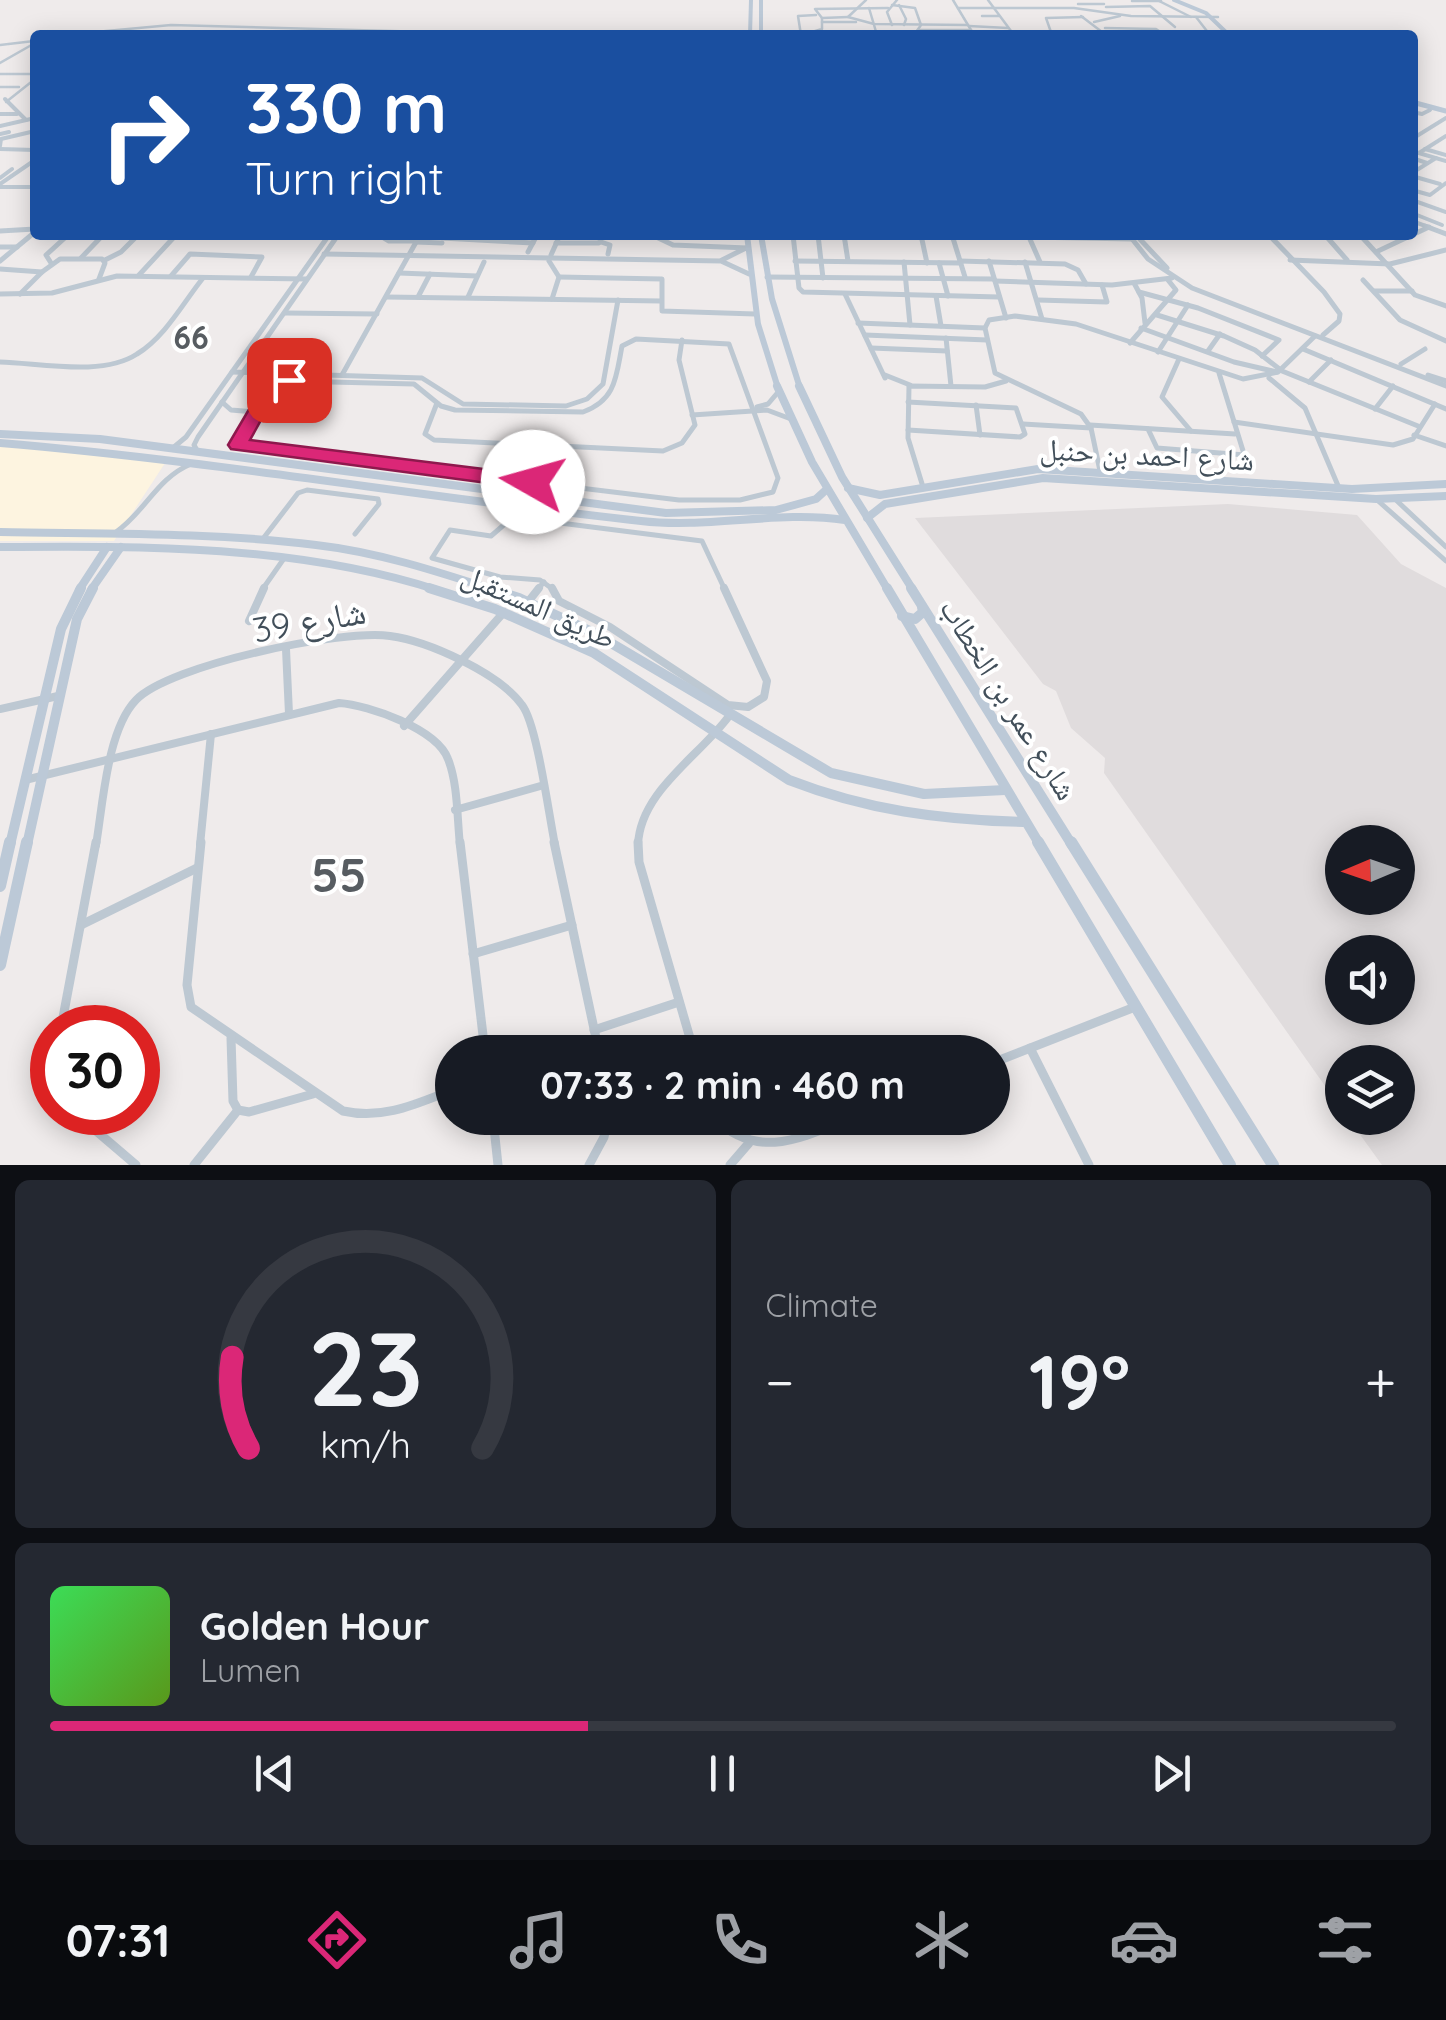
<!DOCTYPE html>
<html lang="en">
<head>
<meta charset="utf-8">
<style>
	:root { --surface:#171b24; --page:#242831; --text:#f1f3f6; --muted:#9ea1a6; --line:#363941; --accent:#db2777 }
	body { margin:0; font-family:Quicksand,"Noto Naskh Arabic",sans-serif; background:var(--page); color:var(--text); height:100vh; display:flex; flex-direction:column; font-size:38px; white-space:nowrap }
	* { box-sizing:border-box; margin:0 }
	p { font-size:32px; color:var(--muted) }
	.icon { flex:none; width:55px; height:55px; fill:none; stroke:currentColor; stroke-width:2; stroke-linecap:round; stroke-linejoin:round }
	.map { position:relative; height:1165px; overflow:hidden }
	.drawer { display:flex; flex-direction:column; gap:15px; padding:15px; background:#0d0f14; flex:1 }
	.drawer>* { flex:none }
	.guide { position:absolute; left:30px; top:30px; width:1388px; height:210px; border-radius:10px; box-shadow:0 5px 25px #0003; background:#1a4fa0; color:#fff; overflow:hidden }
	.needle { width:65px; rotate:268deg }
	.buttons { position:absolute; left:1325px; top:825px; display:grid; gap:20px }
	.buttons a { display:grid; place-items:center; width:90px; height:90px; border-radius:50%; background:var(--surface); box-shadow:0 5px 25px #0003; font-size:50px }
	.speed { position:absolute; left:30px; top:1005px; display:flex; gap:20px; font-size:50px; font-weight:700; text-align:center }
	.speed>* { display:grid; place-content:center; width:130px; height:130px; border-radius:50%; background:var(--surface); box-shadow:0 5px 25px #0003; line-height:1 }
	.speed .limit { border:15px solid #d22; background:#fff; color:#111 }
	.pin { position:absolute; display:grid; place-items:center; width:85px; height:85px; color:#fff; margin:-42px; border-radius:20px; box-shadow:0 5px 15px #0006 }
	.me { position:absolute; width:110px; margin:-55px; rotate:277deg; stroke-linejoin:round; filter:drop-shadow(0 0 8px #0008) }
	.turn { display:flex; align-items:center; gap:35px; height:210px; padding:0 50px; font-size:45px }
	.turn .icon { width:130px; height:130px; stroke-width:2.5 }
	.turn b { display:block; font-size:70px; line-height:85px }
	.big { font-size:75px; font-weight:800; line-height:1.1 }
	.drawer .card { flex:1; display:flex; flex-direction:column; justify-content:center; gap:15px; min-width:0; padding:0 35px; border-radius:15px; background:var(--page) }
	.drawer .dial { align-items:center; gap:0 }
	.dial svg { height:260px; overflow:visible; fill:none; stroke:var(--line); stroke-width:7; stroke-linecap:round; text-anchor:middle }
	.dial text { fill:var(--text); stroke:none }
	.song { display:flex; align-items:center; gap:30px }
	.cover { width:120px; height:120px; border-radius:15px; background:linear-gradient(135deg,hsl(130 70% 55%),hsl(90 70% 35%)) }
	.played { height:10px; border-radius:5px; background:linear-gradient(90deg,var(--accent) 40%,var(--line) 40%) }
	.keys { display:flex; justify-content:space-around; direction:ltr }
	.heat { display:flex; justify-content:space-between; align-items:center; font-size:55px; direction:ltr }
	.drawer .tiles { flex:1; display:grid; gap:15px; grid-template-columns:1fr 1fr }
	.card:last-child { grid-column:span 2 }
	.trip { position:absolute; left:435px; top:1035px; width:575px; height:100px; border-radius:50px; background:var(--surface); box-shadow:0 5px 25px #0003; font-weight:800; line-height:100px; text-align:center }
	.tabs { display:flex; height:160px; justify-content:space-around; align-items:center; background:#090b0e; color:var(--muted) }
	.tabs .icon { width:70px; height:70px }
	.tabs .on { color:var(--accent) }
	.tabs b { font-size:45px; color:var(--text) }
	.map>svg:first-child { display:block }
	.commercial { fill:#fdf4e0 }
	.education { fill:#e0dcdd; fill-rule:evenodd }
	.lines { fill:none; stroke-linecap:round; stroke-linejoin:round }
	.street-far4 { stroke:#bdc8d2; stroke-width:2.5 }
	.street-far3 { stroke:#bdc8d2; stroke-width:4 }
	.street-far2 { stroke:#bdc8d2; stroke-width:5 }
	.street-far1 { stroke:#bdc8d2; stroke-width:8 }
	.street { stroke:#bdc8d2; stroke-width:9 }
	.secondary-far5 { stroke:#bcc9d7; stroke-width:4 }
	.secondary-far4 { stroke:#bcc9d7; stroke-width:5 }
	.secondary-far3 { stroke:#bcc9d7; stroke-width:6 }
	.secondary-far2 { stroke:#bcc9d7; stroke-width:8 }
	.secondary-far1 { stroke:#bcc9d7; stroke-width:10 }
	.secondary { stroke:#bcc9d7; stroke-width:12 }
	.route { fill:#db2777; stroke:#8e194d; stroke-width:2.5 }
	.labels { text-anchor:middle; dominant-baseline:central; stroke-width:8; stroke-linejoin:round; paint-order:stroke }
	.street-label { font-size:30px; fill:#424f5a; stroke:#fff }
	.far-district-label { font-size:32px; font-weight:bold; fill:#575c61; stroke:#fff }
	.near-street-label { font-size:35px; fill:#424f5a; stroke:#fff }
	.near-district-label { font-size:48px; font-weight:bold; fill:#575c61; stroke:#fff }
</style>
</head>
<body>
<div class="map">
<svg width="1446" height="1165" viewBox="0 0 1446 1165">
	<rect width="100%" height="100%" fill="#efebeb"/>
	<path class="commercial" d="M0,442L47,444L169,457L114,541H0Z"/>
	<path class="education" d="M1228,504L1357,515L1401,564L1446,588V1165H1382L1348,1118H1398V1062H1342V1110L1104,773L1105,758L1071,728L1056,691L1043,684L915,518ZM1342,842H1398V898H1342ZM1342,952H1398V1008H1342Z"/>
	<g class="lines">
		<g class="street-far4">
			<path d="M866,0L848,17L874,24L968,25"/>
			<path d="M953,0L974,35"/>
			<path d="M988,0L1014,35"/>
			<path d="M1157,0L1191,17"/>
			<path d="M1132,1H1161"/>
			<path d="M1078,4H1104"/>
			<path d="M892,5L915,8L921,25L914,35"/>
			<path d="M899,5L906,19L904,25"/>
			<path d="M1106,7L1150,6L1175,27"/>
			<path d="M869,8L877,35"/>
			<path d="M958,8H1074L1131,16L1218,17"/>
			<path d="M982,16H999"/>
			<path d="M1081,16L1106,35"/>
			<path d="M1196,17L1210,35"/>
			<path d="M822,18L815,9L888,8"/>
			<path d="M822,22H856"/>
			<path d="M1094,22L1120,16"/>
			<path d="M892,25L887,12L897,0"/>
			<path d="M969,26L1008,28"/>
			<path d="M1105,28L1156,29L1162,33"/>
			<path d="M920,30H971"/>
			<path d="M1121,34L1178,35"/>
			<path d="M63,35L171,25L542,35"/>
			<path d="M801,35L798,16L816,15"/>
			<path d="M802,35L822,29V18L848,17"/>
			<path d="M1052,35L1046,18L1083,17"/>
			<path d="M0,45L34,41"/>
			<path d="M0,63L35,43"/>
			<path d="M0,74H35"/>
			<path d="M0,87H19"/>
			<path d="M6,102L35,79"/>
		</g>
		<g class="street-far3">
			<path d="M5,99L26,120"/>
			<path d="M1412,112L1422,114L1430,110"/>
			<path d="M0,114H17"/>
			<path d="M0,126L35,118"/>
			<path d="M0,134L9,132"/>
			<path d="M1412,139L1446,118"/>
			<path d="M0,146L1,139L35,131"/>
			<path d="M0,149L35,150"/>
			<path d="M1425,149L1446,155"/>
			<path d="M1412,151L1446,161"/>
			<path d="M1419,153L1446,136"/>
			<path d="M1412,158L1427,163"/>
			<path d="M1412,173L1436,158"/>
			<path d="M1412,176L1440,184"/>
			<path d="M0,178L12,169"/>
			<path d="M0,184L35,160"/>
			<path d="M0,187H35"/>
			<path d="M1412,190L1430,195L1446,183"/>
			<path d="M1412,200L1446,212"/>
			<path d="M1412,213L1442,225"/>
			<path d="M1412,221L1431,228"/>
		</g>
		<g class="street-far2">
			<path d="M1425,226L1446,234"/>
			<path d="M0,231L35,229"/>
			<path d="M282,235L326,236"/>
			<path d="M379,235L389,241H417"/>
			<path d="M652,235L673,245L747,248"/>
			<path d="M793,235L799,288L803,292L999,297"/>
			<path d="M818,235L823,278"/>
			<path d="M844,235L848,261"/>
			<path d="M921,235L927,263"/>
			<path d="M933,235L1132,239"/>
			<path d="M952,235L965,277"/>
			<path d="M1129,235L1148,259L1192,288L1446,386"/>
			<path d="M1136,235L1167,268"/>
			<path d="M1269,235L1324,292L1340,314L1339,321L1323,335"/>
			<path d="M1325,235L1359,236"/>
			<path d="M1360,235L1415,295L1446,306"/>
			<path d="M1326,236L1347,260"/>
			<path d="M1029,237L1040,262"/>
			<path d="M442,238L533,243"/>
			<path d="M416,242L442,243"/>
			<path d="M601,242L610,245L608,254"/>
			<path d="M556,243H599L603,235"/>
			<path d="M0,247H17"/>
			<path d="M528,252L537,235"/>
			<path d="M1376,252L1429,227"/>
			<path d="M324,254L721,261L749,274"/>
			<path d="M551,255L560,235"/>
			<path d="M81,258L103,235"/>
			<path d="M105,260L121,252L138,235"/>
			<path d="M722,260L746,248"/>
			<path d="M1290,260L1390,264L1446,250"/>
			<path d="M0,261L35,232"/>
			<path d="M549,261L559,277L552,299"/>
			<path d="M795,261L961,263"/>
			<path d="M960,261L1065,264L1078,270L1086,284"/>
			<path d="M989,261L1006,318"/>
			<path d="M904,262L910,325"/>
			<path d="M1025,262L1042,319"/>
			<path d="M51,263L46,255L68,235"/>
			<path d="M939,263L948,296"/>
			<path d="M0,269L42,272L20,294"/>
			<path d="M42,272L60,259H102L105,263L99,279"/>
			<path d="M399,273L477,276"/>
			<path d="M139,275L176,235"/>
			<path d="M171,276L190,254L262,257L251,277"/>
			<path d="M559,277L662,279V311L755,314"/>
			<path d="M767,277L994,279"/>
			<path d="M1363,280L1400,320L1446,341"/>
			<path d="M995,281L1112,285L1172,278"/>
			<path d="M1134,283L1142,298L1145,323"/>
			<path d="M1374,291H1412"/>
			<path d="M1139,292L1198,308L1279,340L1262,356"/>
			<path d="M0,294L52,293L117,276L307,279"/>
			<path d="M845,294L885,378"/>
			<path d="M936,296L941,326"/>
			<path d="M386,297L661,301"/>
			<path d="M418,297L430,274"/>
			<path d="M468,297L484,262"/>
			<path d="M1038,300L1107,302L1102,285"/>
			<path d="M285,313L377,314"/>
			<path d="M1157,315L1224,336L1255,350L1282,371L1418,426"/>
			<path d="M858,323L985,328"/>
			<path d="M1141,328L1234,362L1277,372"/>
			<path d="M865,335L987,340"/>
			<path d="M946,338L951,386"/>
			<path d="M636,339L729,344L778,478L773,492L740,500H679L243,447L237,443L270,388L289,381L414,384L441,406L455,410L583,412C616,400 616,377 622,346Z"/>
			<path d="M1130,343L1176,290L1168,280"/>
			<path d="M871,348L947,351"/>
			<path d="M1303,349L1446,409"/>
			<path d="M1208,351L1220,334"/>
			<path d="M1158,352L1188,305"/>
			<path d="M1179,359L1162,397L1191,431"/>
			<path d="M0,362C40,363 102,377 137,354C165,337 183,303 203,278"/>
			<path d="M1401,364L1425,349"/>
			<path d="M232,372L422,378L463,404L566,406L587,399L603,384L618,300"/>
			<path d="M1219,373L1244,454"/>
			<path d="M342,375L420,235"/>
			<path d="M885,375L910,385"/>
			<path d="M1428,375L1446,381"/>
			<path d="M1269,378L1305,408L1339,488"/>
			<path d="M1309,382L1331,360"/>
			<path d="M222,402L231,410L255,412"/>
			<path d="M908,402L1016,408L1025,434L1020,437L908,430"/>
			<path d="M437,403L425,434L434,440L663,451L682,443L695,425L679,360L682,340"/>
			<path d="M976,405L980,435"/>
			<path d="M757,407L768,404L779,391"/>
			<path d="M1375,409L1393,386"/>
			<path d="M692,415L767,410L791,419"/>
			<path d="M1234,422L1393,445L1413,439L1435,404"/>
			<path d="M1023,424L1091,428"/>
			<path d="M1090,425L1235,434"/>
			<path d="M1148,429L1157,448L1245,455"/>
			<path d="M1414,435L1446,446"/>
			<path d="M174,447L186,437L329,235"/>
			<path d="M198,452L194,445L198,437L338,235"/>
			<path d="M1100,471L1091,428L1081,414L995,373L985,328L989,320L1015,316L1076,324L1243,379L1278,372L1315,336"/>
			<path d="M923,487L908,438L909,386L985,387L1006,381"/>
			<path d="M1376,499L1446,561"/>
			<path d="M1396,500L1446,547"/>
			<path d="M116,532C145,512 157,478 191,464"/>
			<path d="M262,540L298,493L307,490L378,499L379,504L355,534"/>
			<path d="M262,590L285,557"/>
			<path d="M537,590L544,582"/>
			<path d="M554,590L540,580L500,577L432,558L450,530L491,536L513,517L702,541L725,590"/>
		</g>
		<g class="street-far1">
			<path d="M552,588L559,601L610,627L728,705L748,707L764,697L767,681L724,588"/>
			<path d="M528,602L539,588"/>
			<path d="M249,621L264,588"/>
			<path d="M286,649L289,714"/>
			<path d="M0,709L58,696"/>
			<path d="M404,726L504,612"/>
			<path d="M25,780L339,703C369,705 437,729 448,759C458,784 457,818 460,845"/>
			<path d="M455,810L544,785"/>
			<path d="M96,845C103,804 107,730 136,700C169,665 341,629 390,636C428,641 499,673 522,705C537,724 549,816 555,845"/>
			<path d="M200,845L211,734"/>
			<path d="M638,845C640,791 700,756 729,716"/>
		</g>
		<g class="street">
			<path d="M201,842L187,985L191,1007L343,1111C383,1120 416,1104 452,1090"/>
			<path d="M460,842L485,1052"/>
			<path d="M554,842L599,1052"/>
			<path d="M638,842L639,862L694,1052"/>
			<path d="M81,925L197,868"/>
			<path d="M473,954L572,925"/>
			<path d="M61,1028L96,842"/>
			<path d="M594,1030L679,1002"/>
			<path d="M231,1038L233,1101L238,1110L249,1112L313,1094"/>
			<path d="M1030,1048L1089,1165"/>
			<path d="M992,1063L1135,1007"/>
			<path d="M74,1112L136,1165"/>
			<path d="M493,1118L498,1165"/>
			<path d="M714,1118C758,1161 801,1138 851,1118"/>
			<path d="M194,1165L238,1110"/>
			<path d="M589,1165L604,1137L608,1118"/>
			<path d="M730,1165L749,1143"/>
		</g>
		<g class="secondary-far5">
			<path d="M761,0V35"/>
			<path d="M1174,0L1206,13L1229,35"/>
			<path d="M750,35L751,0"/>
		</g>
		<path class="secondary-far4" d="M1412,102L1446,111"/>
		<g class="secondary-far3">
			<path d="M747,235L758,324L778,388"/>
			<path d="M761,235L772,299L800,388"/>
		</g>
		<g class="secondary-far2">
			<path d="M777,386L812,462L888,590"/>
			<path d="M799,386L842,477L913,590"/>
			<path d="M0,434L100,439L666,513L776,510L816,499L827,489"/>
			<path d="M0,443C215,461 427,498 641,521C709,529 778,510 845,520"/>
			<path d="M848,488L880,495L1038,469L1352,489L1446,484"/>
			<path d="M867,518L885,504L1043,478L1376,499L1446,496"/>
			<path d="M0,532C105,534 211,532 316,545C377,552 436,571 494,590"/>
			<path d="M0,547C145,546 298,545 437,590"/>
			<path d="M79,590L107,547"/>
			<path d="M91,590L121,547"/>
		</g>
		<g class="secondary-far1">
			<path d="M429,588L495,609L594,653L789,780C866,810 941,820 1023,822"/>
			<path d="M487,588L519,598L594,633L831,773L924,794L1005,790"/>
			<path d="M887,588L1040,845"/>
			<path d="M911,588L1072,845"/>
			<path d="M902,616L915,619L923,612L922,607"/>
			<path d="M10,845L61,629L81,588"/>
			<path d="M27,845L77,619L93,588"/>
		</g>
		<g class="secondary">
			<path d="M1038,842L1230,1165"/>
			<path d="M1071,842L1273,1165"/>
			<path d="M0,886L10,842"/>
			<path d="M0,965L27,842"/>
		</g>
	</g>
	<path class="route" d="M289,375L298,380L277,391L250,440L533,475L543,482L533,489L231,449L228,445L264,384Z"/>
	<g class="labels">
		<g class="street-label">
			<text transform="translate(1147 454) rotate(3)">شارع احمد بن حنبل</text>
			<text transform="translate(539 606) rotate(24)">طريق المستقبل</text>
			<text transform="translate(1009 699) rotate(58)">شارع عمر بن الخطاب</text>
		</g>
		<g class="far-district-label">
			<text x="191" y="337">66</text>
		</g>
		<g class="near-street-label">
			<text transform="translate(309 620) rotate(-10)">شارع 39</text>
		</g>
		<g class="near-district-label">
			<text x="339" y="874">55</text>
		</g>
	</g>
</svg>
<div class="buttons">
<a><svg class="needle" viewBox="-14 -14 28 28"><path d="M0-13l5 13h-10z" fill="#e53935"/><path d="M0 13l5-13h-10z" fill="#9ea1a6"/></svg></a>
<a><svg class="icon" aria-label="sound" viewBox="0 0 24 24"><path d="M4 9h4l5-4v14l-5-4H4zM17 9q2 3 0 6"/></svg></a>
<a><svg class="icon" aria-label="layers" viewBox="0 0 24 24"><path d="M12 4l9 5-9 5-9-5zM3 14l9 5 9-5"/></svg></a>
</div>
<div class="speed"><div class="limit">30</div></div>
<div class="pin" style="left:289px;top:380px;background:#d93025"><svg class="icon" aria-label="arrive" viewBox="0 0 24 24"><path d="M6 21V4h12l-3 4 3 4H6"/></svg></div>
<svg class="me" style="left:533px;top:482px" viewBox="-20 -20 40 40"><circle r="19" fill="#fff"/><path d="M0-13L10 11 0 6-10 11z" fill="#db2777"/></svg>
<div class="trip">07:33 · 2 min · 460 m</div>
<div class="guide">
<div class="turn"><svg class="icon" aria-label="right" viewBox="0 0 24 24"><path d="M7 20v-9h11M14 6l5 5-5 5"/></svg><div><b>330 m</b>Turn right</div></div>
</div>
</div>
<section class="drawer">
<div class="tiles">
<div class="card dial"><svg viewBox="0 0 100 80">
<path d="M14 69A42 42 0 1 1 86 69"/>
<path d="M14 69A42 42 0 0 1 9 41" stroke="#db2777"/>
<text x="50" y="56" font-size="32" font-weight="700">23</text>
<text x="50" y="72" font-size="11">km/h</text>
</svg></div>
<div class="card"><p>Climate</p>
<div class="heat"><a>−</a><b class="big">19°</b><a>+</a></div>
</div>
<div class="card">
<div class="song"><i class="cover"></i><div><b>Golden Hour</b><p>Lumen</p></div></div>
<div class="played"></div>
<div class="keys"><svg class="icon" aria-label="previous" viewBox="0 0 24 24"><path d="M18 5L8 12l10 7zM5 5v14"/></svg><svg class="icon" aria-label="pause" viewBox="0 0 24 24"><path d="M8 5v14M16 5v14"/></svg><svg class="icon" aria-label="next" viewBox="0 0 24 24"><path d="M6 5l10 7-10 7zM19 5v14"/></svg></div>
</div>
</div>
</section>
<nav class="tabs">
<b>07:31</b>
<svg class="icon on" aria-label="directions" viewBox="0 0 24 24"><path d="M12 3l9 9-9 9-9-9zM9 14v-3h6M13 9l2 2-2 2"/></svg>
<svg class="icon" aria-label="music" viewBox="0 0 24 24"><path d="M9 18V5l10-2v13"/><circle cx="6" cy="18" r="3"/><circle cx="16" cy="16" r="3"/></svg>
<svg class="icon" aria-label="phone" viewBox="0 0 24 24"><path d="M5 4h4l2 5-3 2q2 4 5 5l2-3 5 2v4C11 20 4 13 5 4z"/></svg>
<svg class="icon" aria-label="climate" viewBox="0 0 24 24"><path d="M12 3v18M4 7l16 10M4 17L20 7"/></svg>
<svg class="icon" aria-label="car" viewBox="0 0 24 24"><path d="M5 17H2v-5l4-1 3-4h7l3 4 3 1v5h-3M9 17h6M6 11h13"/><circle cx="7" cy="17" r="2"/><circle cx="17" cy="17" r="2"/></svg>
<svg class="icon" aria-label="filters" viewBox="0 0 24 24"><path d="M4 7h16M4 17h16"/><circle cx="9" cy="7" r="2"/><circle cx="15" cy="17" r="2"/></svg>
</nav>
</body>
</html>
